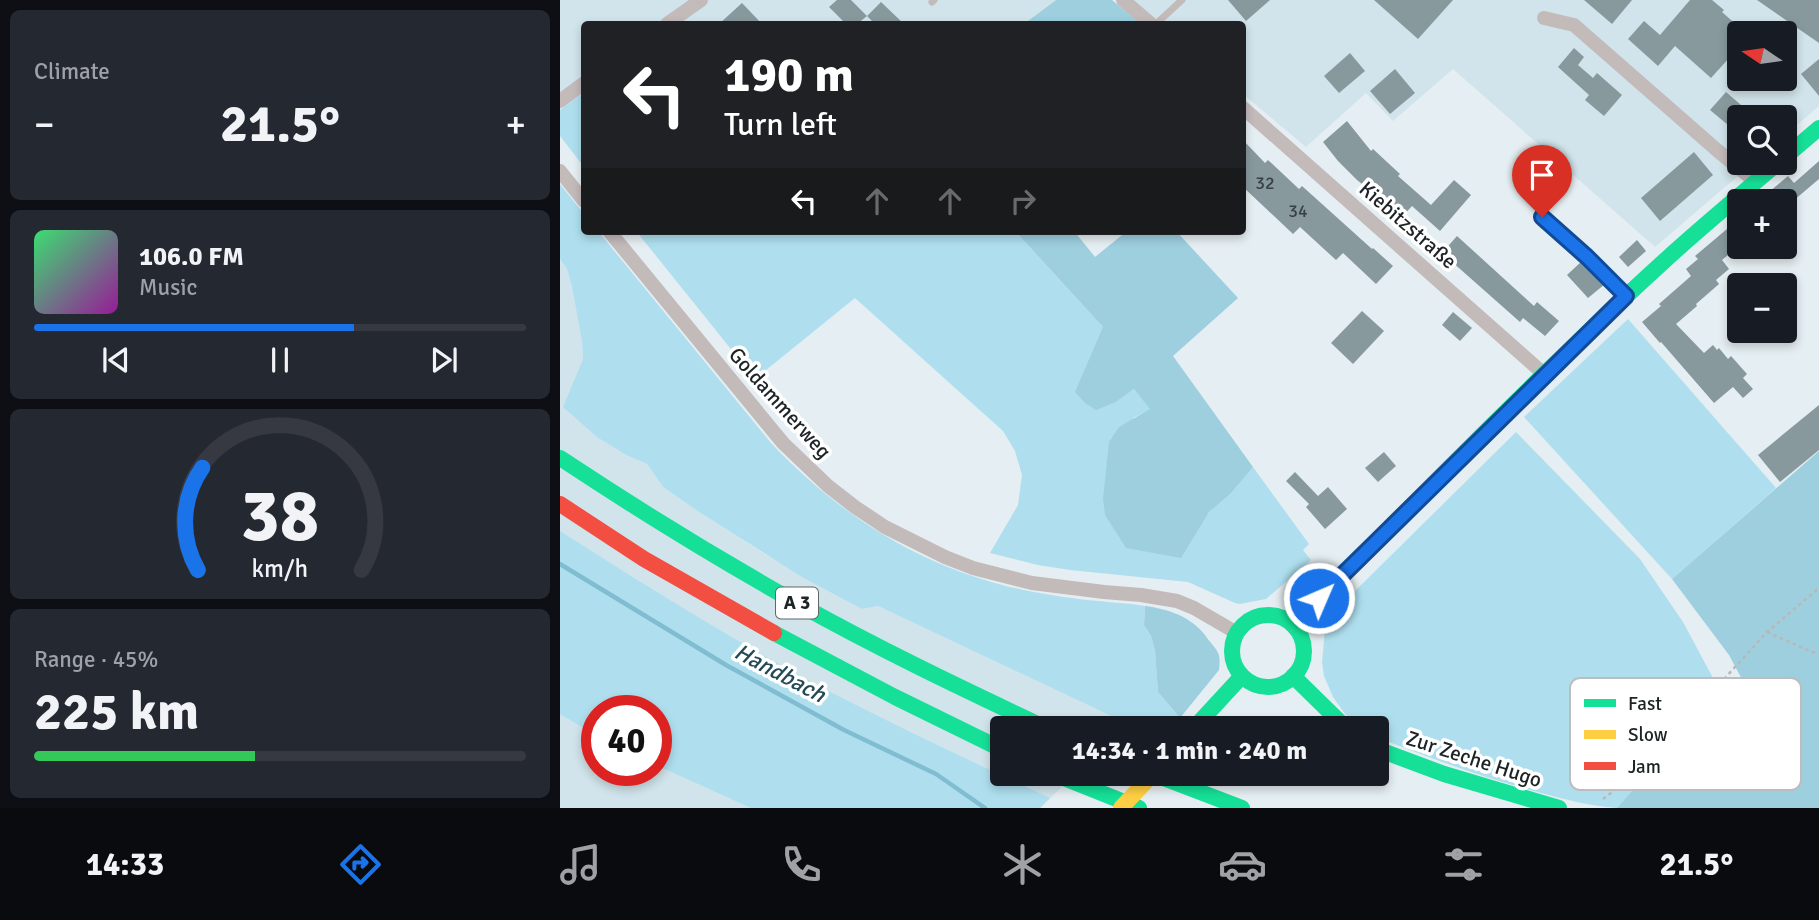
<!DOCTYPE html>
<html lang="en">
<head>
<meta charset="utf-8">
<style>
	:root { --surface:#171b24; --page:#242831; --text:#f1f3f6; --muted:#9ea1a6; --line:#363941; --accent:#1a73e8 }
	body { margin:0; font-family:Signika,sans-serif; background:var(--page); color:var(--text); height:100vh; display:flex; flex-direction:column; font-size:26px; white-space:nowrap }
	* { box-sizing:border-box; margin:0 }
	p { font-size:23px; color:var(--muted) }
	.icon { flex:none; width:38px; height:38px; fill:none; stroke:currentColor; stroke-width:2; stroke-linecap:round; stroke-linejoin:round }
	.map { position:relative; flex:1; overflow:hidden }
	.details { display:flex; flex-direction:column; gap:10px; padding:10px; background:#0d0f14; width:560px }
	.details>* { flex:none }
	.banner { position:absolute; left:21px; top:21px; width:665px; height:214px; border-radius:7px; box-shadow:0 4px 10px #0003; background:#202124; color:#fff; overflow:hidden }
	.needle { width:46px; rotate:283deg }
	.tools { position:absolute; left:1167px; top:21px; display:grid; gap:14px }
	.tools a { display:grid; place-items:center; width:70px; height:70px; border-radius:7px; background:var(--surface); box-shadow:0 4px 10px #0003; font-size:35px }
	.speed { position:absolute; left:21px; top:695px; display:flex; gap:14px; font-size:35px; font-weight:700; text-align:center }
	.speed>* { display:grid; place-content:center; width:91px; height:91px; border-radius:50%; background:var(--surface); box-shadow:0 4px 10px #0003; line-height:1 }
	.speed .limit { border:10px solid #d22; background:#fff; color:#111 }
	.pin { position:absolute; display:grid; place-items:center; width:60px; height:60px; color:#fff; margin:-72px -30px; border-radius:50% 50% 50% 0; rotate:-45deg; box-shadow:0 0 7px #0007 }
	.pin .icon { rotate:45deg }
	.me { position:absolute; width:77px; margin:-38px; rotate:45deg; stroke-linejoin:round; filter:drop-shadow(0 0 5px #0008) }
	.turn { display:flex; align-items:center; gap:24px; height:147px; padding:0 28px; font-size:32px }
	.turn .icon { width:91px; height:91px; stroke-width:2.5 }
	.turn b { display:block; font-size:49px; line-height:60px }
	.lanes { display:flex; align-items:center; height:66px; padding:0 28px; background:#0003; justify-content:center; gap:35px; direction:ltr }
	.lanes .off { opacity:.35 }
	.big { font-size:52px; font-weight:700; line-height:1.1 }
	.details .widget { flex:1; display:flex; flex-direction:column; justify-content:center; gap:10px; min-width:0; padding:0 24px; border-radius:10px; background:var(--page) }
	.details .dial { align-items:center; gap:0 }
	.dial svg { height:182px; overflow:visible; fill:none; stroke:var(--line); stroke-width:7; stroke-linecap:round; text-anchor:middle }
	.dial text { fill:var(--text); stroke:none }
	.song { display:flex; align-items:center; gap:21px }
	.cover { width:84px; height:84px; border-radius:10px; background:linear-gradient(135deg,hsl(140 70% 55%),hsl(300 70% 35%)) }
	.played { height:7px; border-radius:4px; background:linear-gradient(90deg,var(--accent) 65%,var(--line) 65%) }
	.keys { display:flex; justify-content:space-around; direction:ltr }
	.heat { display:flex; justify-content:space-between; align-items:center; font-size:38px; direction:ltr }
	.charge { height:10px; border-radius:5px; background:linear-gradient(90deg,#34c759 45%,var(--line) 0) }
	.trip { position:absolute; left:430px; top:716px; width:399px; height:70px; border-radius:7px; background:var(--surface); box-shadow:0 4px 10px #0003; font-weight:700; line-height:70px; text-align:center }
	.dock { display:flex; height:112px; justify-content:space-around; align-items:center; background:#090b0e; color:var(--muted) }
	.dock .icon { width:49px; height:49px }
	.dock .on { color:var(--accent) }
	.dock b { font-size:32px; color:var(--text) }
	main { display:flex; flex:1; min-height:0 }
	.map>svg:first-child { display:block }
	.built { fill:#d1e4eb; fill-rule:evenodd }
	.green { fill:#afdfef }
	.forest { fill:#9dcfdf }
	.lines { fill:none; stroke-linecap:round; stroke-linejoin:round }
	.stream { stroke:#80bdd0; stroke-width:4.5 }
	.building { fill:#88999e }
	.path { stroke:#bab7b7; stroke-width:2.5; stroke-dasharray:3.5 3.5; stroke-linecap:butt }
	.lane { stroke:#c3baba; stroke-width:7 }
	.street { stroke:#c3baba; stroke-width:14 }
	.fast { stroke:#16e098; stroke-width:16 }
	.jam { stroke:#f24e42; stroke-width:16 }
	.slow-bridge { stroke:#ffcf43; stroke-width:16 }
	.route-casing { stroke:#114b97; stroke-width:18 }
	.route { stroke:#1a73e8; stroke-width:12 }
	.labels { text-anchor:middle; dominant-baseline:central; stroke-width:7; stroke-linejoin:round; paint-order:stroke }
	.number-label { font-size:18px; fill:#384144 }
	.shield { fill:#fff; stroke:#616667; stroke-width:2 }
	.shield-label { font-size:19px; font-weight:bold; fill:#1d2426 }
	.street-label { font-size:21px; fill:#1d2426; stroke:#fff }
	.water-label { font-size:23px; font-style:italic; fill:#234a56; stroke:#fff }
	.key { fill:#fff; stroke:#bbbdbe; stroke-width:2 }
	.key-label { font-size:19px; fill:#1d2426 }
</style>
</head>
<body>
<main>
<section class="details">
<div class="widget"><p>Climate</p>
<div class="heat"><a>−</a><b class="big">21.5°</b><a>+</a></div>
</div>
<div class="widget">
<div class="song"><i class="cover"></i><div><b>106.0 FM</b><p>Music</p></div></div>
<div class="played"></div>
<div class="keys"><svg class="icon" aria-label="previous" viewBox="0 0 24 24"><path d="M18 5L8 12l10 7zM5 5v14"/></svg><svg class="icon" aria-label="pause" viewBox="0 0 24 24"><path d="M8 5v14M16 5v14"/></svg><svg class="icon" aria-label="next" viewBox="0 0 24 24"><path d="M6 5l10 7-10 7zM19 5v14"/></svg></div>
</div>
<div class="widget dial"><svg viewBox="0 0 100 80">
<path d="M14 69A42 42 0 1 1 86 69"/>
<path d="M14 69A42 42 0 0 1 16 24" stroke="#1a73e8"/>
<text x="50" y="56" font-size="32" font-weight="700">38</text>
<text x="50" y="72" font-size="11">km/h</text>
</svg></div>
<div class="widget"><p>Range · 45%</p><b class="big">225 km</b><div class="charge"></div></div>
</section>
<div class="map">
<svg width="1259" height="808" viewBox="0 0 1259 808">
	<rect width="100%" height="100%" fill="#e5eef2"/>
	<g class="built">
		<path d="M0,0H496L464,24H24V92L0,110Z"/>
		<path d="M572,0H1259V106L1225,135V117H1180V163H1193L1095,247L893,69L833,121L806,93L746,147L683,94L682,24H600ZM1180,33H1225V79H1180Z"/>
		<path d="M0,259L7,269L12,287L22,342L23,359L4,407L68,456L87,464L103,487L139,512L203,553L302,609L318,606L566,722L560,728H443V774H515L480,808H0ZM37,710H96V770H37Z"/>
	</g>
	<g class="green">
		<path d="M24,92V167L0,136V110Z"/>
		<path d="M0,184L24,214V231H38L211,443C283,519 370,573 474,592C491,595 509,598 527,600C546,602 566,603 585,606L584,625L591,636L595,651L598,692L620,718L610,728H577L318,606L302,609L242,577L139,512L103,487L87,464L68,456L37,437L3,407L23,359L22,342L12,287L7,269L0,259Z"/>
		<path d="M76,231H455L543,327L556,402L574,389L591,409L573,418L640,525L649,512L693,467L749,544L743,550L751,560L706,599L680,604L675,603L628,582L510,570L478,565L430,553L458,505L462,475L455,451L443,431L295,298L195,379Z"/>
		<path d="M1068,319L1216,488L1112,579L964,417Z"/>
		<path d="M956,432L1080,559L1123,622L1153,678L1174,696L1158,717L1070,793L1057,808C1030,806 1003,799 977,792C925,778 875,760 824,740L817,737V728H801L785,714L773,697L764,676L762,662L765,630L771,618L792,594Z"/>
		<path d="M0,531C97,593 195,654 298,706C361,738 426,768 490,798L480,808H191L96,765V710H37V736L0,714Z"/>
	</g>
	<g class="forest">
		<path d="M496,0H552L581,24H464Z"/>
		<path d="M455,231H514L535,257L567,231H616L678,298L613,356L693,467L670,494L649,512L621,558L566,548L545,515L543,499L549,442L559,427L590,409L574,389L556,402L536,410L525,403L515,392L543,327Z"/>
		<path d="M1259,451V808H1057L1070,793L1158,717L1184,683L1169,655L1112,579Z"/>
		<path d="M585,606C608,609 630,616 645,635C655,650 662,650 659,670L620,718L598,692L595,651L591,636L584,625Z"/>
	</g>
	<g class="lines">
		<path class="stream" d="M0,564L166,665L284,730L376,774L425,808"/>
	</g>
	<g class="building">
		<path d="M277,0H291L307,16L321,2L344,24H315L307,16L297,24H286L269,7Z"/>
		<path d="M668,0H710L686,21Z"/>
		<path d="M814,0H893L858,39Z"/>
		<path d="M1024,0H1072L1052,24Z"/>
		<path d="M1130,0H1152L1164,10L1162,12L1180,28V46L1151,78L1115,46L1098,66L1068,39L1084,21L1100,35Z"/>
		<path d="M1197,0H1259V43L1220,16Z"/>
		<path d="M182,3L202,24H159Z"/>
		<path d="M1014,48L1024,57L1018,65L1033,78L1037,73L1062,95L1044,116L1025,100L1029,95L998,67Z"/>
		<path d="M790,53L805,71L779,93L764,76Z"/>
		<path d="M1259,59V96L1241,74Z"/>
		<path d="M835,69L855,93L830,114L810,91Z"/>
		<path d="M1166,92L1195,117H1180V135L1150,110Z"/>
		<path d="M787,121L811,151L813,149L840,174L838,176L871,205L894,180L911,195L880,231L852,206L842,217L809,186L807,188L797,180L778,161L763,142Z"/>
		<path d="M682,139L705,163L708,160L739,189L742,186L812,249L813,248L833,266L816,284L783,253L776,260L740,227L733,234L682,186Z"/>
		<path d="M974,151L1004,177L987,195L957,170Z"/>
		<path d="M1134,152L1153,175L1100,221L1081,198Z"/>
		<path d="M1259,161V179L1233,201H1217L1209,192L1228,176L1234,183Z"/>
		<path d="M1180,218V245L1162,260L1169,269L1156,280L1159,284L1136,304L1137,306L1116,324L1144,353L1153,345L1157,350L1159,348L1168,359L1171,356L1187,374L1183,378L1193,389L1183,398L1173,387L1154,403L1101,342L1100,343L1082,322L1101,306L1099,304L1131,276L1126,269L1138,259L1135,256Z"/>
		<path d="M897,236L974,306L977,302L999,321L985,336L963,318L960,322L882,253Z"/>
		<path d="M1077,240L1086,251L1068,267L1059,257Z"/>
		<path d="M1022,261L1045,284L1028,298L1007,275Z"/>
		<path d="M802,311L824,331L793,364L771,343Z"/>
		<path d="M893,312L912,328L900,341L882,325Z"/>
		<path d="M1259,405V450L1220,482L1198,455Z"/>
		<path d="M824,452L836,466L818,482L805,468Z"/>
		<path d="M735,472L758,496L768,487L787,509L765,529L746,507L749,504L726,481Z"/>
	</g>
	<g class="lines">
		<g class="path">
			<path d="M1207,632L1252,652L1259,653"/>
			<path d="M1043,799L1149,718L1165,678L1207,632L1259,588"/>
		</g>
		<g class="lane">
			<path d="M372,2L374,0"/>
			<path d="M596,24L622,0"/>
			<path d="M982,217L1027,257L1066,296"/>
		</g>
		<g class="street">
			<path d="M563,0L591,24"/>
			<path d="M984,18L1014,25L1158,151L1196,182"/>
			<path d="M107,24L141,0"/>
			<path d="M0,101L24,83"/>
			<path d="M682,107L985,375"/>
			<path d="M0,171L24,201"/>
			<path d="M49,231L223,443L268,486L295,507L325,527L385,557L413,568L472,583L544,592L581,595L617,601L634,608L677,633"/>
		</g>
		<g class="fast">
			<path d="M1225,157L1259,128"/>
			<path d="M0,458C77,509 155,557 235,602C317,648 401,688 486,728"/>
			<circle cx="708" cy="651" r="36"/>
			<path d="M733,625C854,503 974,380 1101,264C1139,229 1179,196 1218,163"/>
			<path d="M214,633L335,697L443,750"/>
			<path d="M733,676L786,728"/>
			<path d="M634,728L682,676"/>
			<path d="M817,749L884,774L999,808"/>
			<path d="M494,774L579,808"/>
			<path d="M593,774L682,808"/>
		</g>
		<path class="jam" d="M0,504L84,559L214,633"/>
		<path class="slow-bridge" d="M561,808L593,774"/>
	</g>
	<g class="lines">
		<defs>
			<path id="route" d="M759,598L1066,296L1027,257L982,217"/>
		</defs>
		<use href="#route" class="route-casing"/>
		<use href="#route" class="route"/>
	</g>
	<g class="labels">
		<g class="number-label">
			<text x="705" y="183">32</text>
			<text x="738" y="211">34</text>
		</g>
		<rect class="shield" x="216" y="587.5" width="42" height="31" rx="5"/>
		<g class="shield-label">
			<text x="237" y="603">A 3</text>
		</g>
		<g class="street-label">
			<text transform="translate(848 225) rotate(41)">Kiebitzstraße</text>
			<text transform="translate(220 403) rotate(48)">Goldammerweg</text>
			<text transform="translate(914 759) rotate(18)">Zur Zeche Hugo</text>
		</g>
		<g class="water-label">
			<text transform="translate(220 673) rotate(28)">Handbach</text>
		</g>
	</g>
	<rect x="1010" y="678" width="231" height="112" rx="10" class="key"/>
	<rect x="1024" y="699" width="32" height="8" fill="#16e098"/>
	<rect x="1024" y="730" width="32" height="9" fill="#ffcf43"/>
	<rect x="1024" y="762" width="32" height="8" fill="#f24e42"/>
	<g class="key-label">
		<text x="1068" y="710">Fast</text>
		<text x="1068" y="741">Slow</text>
		<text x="1068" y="773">Jam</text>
	</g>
</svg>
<div class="tools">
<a><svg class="needle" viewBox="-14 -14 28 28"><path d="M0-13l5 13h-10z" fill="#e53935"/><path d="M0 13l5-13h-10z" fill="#9ea1a6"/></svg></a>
<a><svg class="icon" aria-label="search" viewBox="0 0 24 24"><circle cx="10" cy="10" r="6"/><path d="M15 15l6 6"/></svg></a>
<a>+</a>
<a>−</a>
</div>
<div class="speed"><div class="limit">40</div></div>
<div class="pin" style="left:982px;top:217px;background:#d93025"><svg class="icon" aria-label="arrive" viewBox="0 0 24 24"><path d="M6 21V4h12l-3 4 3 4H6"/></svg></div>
<svg class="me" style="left:759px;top:598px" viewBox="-20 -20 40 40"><circle r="17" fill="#1a73e8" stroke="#fff" stroke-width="3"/><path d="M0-11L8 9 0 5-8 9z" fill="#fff"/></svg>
<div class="trip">14:34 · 1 min · 240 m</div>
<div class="banner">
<div class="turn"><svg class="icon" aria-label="left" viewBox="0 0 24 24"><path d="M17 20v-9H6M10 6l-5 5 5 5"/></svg><div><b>190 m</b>Turn left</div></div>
<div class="lanes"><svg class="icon" aria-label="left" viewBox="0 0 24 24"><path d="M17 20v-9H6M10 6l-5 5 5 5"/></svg><svg class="icon off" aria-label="ahead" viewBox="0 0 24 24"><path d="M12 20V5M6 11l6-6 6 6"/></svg><svg class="icon off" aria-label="ahead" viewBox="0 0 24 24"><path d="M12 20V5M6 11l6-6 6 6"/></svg><svg class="icon off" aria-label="right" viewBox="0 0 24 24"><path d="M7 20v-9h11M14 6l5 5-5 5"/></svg></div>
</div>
</div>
</main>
<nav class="dock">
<b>14:33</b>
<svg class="icon on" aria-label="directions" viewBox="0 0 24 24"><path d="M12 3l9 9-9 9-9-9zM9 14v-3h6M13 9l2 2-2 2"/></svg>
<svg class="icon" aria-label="music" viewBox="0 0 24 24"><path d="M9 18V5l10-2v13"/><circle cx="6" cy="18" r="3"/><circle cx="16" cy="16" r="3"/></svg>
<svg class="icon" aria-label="phone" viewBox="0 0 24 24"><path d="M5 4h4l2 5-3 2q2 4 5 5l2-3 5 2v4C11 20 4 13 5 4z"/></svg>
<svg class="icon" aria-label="climate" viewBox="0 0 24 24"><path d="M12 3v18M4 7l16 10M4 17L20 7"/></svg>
<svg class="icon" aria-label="car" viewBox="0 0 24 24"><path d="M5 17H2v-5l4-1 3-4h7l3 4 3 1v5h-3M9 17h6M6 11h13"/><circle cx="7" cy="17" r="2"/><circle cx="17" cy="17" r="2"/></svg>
<svg class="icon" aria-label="filters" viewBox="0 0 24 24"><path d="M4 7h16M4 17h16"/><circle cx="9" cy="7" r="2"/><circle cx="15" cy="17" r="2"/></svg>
<b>21.5°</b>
</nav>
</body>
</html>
